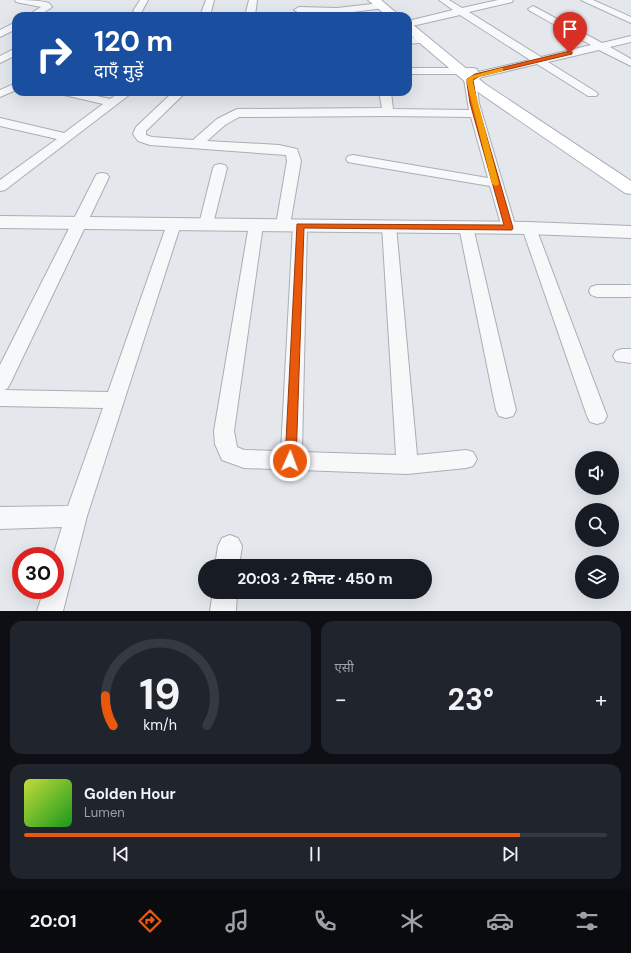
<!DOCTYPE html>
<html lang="hi">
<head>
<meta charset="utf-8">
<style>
	:root { --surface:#171b24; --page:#20242c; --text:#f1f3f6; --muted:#9ea1a6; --line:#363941; --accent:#ea580c }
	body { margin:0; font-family:"DM Sans","Noto Sans Devanagari",sans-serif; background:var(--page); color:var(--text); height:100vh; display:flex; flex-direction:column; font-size:15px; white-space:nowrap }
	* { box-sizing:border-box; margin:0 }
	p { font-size:13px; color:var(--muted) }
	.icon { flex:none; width:22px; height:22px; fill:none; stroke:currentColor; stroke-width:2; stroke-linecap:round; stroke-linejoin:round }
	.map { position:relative; height:611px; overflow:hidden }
	.drawer { display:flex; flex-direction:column; gap:10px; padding:10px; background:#0d0f14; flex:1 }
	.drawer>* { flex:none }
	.hud { position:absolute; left:12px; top:12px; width:400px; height:84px; border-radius:12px; box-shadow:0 4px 16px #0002; background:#1a4fa0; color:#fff; overflow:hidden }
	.buttons { position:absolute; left:575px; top:451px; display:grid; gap:8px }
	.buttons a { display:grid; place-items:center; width:44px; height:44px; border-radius:50%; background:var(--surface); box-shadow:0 4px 16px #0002; font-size:20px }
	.speed { position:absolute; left:12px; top:547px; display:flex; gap:8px; font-size:20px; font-weight:700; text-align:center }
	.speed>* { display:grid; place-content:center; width:52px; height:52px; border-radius:50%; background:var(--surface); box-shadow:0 4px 16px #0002; line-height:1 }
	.speed .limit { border:6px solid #d22; background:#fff; color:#111 }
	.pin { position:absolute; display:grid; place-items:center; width:34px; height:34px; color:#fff; margin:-41px -17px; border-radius:50% 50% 50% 0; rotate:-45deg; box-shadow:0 0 4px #0007 }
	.pin .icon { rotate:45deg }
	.me { position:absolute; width:44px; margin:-22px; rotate:2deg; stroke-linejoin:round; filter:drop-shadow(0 0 3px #0008) }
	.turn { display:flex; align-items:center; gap:14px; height:84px; padding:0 16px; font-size:18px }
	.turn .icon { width:52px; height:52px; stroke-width:2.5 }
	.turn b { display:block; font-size:28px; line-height:34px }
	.big { font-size:30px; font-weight:700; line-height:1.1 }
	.drawer .tile { flex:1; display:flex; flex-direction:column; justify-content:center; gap:6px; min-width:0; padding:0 14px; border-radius:12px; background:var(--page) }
	.drawer .dial { align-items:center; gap:0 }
	.dial svg { height:104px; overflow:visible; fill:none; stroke:var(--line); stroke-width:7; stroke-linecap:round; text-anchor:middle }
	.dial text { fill:var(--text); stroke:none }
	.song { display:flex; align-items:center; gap:12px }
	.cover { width:48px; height:48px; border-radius:6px; background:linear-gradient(135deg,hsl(70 70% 55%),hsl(120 70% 35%)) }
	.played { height:4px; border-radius:2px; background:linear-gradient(90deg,var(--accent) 85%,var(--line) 85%) }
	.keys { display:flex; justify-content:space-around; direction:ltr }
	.heat { display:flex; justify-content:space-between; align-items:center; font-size:22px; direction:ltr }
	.drawer .tiles { flex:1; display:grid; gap:10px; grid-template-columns:1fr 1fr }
	.tile:last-child { grid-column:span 2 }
	.trip { position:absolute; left:198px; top:559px; width:234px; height:40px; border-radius:20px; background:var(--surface); box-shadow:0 4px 16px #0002; font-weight:700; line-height:40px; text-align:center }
	.tab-bar { display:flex; height:64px; justify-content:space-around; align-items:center; background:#090b0e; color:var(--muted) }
	.tab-bar .icon { width:28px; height:28px }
	.tab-bar .selected { color:var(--accent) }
	.tab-bar b { font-size:18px; color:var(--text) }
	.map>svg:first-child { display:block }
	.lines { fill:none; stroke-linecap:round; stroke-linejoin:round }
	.minor-casing { stroke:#a9aeb7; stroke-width:2 }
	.tertiary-casing { stroke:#a9aeb7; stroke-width:2 }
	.secondary-casing { stroke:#a9aeb7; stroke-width:2 }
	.minor { fill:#f7f8fa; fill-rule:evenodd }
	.tertiary { fill:#f7f8fa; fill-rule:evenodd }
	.secondary { fill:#fff; fill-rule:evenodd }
	.route { fill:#ea580c; stroke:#983908 }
	.slow { fill:#f59e0b }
</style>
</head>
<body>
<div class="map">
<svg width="631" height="611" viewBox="0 0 631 611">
	<rect width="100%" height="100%" fill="#e4e7ec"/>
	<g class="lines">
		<defs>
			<g id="minor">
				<path d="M15,0C26,0 38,0 49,3L52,7L39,16H27L41,7L16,2Z"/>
				<path d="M140,0H148L141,13L138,14L133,11Z"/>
				<path d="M206,0H214L210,16H200Z"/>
				<path d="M249,0H257L255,16H245Z"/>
				<path d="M439,0H449L462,8L498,0H513L512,2L469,12L541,57L591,45L530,11L528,9L533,6L602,43L631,36V42L610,47L631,59V66L599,50L548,62L596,92L598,94L596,96H588L537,64L482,77L476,81L479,103L516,228L514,231L509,233L504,231L502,228L490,186L353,163L348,162L346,159L348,156L353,155L488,178L471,117L388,116L239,117L225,125L207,141L279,145L297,149L301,161L290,225L288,228L283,230L278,228L276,225L287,161L286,155L150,145L138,141L133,134L136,127L173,92H186L146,131V135L152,137L193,140L217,119L237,109L382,108L379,92H391L393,109L469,110L464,79L471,74H408V68H473L477,69L478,72L530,60L460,15L408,27V21L453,10Z"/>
				<path d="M581,0H593L631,17V23Z"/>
				<path d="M381,3L386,6L384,8L337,14L299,13L294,10L299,7L337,8Z"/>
				<path d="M16,22V29L0,37V30Z"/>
				<path d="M424,37L428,38L429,40L428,42L408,44V38Z"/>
				<path d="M16,48V55L0,63V56Z"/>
				<path d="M16,83V90L0,97V90Z"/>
				<path d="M58,92H79L110,99L120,92H133L5,190L0,191V180L57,139L0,126V118L64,133L103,104L60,94Z"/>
				<path d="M220,164L225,165L227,168L213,224L211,227L206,229L201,227L199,224L213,168L215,165Z"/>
				<path d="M102,173L107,174L109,177L10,384L7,389L4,390L108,392L167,224L169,221L174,219L179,221L181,224L87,516L63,611H37L44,590H55V556H53L62,527L0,529V507L68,506L103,408L0,406V365L95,177L97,174Z"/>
				<path d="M256,220L261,222L263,225L234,431L237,447L244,450L281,451L293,225L295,222L300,220L305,222L307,225L302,452L396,455L382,226L384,223L389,221L394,223L396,226L417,455L466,450L473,452L477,459L473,466L466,468L407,474L244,468L222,460L215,444L214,431L249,225L251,222Z"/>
				<path d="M466,222L471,224L473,227L516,410L513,416L506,418L499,416L496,410L459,227L461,224Z"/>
				<path d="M529,223L534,225L536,228L607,416L604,422L597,424L590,422L587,416L522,228L524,225Z"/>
				<path d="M597,285H631V297H597L591,295L589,291L591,287Z"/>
				<path d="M622,349H631V363L616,361L613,356L616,351Z"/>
				<path d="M230,535L238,538L242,546L239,566H215L218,546L222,538Z"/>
				<path d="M213,592H237L236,611H210Z"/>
			</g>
			<path id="tertiary" d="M0,216L529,222L631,226V238L529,234L0,228Z"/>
			<g id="secondary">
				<path d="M368,0H381L400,16H387Z"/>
				<path d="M408,23L412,24L485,84L631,181V194L625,193L475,90L408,33Z"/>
			</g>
		</defs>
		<use href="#minor" class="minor-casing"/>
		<use href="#tertiary" class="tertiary-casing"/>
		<use href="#secondary" class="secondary-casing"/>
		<use href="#minor" class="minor"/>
		<use href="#tertiary" class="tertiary"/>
		<use href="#secondary" class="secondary"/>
	</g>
	<path class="route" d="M570,51L572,52V54L480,76L473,80L477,103L513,228L512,230L304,228L296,461L294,465L290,466L287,465L285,461L297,224L504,225L470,103L467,83V79L475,74Z"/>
	<path class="slow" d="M501,68H503V71L475,78L473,79V83L499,184L496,186L492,184L467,83V79L471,76Z"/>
</svg>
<div class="buttons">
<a><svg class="icon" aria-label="sound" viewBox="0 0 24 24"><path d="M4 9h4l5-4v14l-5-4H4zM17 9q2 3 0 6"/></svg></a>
<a><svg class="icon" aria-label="search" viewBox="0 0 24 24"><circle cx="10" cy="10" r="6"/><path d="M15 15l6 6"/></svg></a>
<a><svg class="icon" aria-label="layers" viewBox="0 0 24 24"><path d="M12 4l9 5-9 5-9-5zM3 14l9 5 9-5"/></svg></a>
</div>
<div class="speed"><div class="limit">30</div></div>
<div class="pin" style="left:570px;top:53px;background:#d93025"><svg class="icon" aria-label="arrive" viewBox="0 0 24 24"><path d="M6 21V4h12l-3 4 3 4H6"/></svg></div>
<svg class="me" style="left:290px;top:461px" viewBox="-20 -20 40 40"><circle r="17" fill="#ea580c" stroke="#fff" stroke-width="3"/><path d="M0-11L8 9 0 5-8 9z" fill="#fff"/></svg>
<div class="trip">20:03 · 2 मिनट · 450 m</div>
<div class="hud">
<div class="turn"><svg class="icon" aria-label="right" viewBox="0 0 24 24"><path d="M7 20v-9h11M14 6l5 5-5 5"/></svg><div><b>120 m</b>दाएँ मुड़ें</div></div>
</div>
</div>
<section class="drawer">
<div class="tiles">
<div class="tile dial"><svg viewBox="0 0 100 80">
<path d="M14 69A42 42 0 1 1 86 69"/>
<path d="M14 69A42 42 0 0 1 8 46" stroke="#ea580c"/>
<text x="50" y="56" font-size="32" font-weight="700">19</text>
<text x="50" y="72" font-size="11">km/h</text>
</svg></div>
<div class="tile"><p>एसी</p>
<div class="heat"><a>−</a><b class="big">23°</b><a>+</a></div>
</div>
<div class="tile">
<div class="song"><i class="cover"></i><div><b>Golden Hour</b><p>Lumen</p></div></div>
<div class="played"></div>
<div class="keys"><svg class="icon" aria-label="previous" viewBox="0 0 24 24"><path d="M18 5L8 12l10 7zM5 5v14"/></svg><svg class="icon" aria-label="pause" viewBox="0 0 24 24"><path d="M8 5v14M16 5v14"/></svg><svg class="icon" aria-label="next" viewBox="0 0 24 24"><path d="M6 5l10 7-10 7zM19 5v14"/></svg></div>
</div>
</div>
</section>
<nav class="tab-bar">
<b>20:01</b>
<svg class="icon selected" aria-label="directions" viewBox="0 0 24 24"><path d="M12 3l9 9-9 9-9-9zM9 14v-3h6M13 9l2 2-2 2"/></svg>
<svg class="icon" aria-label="music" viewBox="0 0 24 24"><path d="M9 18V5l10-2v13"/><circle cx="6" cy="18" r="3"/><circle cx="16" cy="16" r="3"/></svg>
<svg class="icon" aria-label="phone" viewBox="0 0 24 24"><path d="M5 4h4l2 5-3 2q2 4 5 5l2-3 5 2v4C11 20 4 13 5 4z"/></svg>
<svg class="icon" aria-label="climate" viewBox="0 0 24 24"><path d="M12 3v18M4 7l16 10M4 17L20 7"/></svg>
<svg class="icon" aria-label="car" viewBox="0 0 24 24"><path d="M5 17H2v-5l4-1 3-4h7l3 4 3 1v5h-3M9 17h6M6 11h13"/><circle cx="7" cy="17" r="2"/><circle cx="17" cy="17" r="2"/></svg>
<svg class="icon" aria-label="filters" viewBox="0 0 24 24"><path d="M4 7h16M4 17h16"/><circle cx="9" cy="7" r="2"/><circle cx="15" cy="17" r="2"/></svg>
</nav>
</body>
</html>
